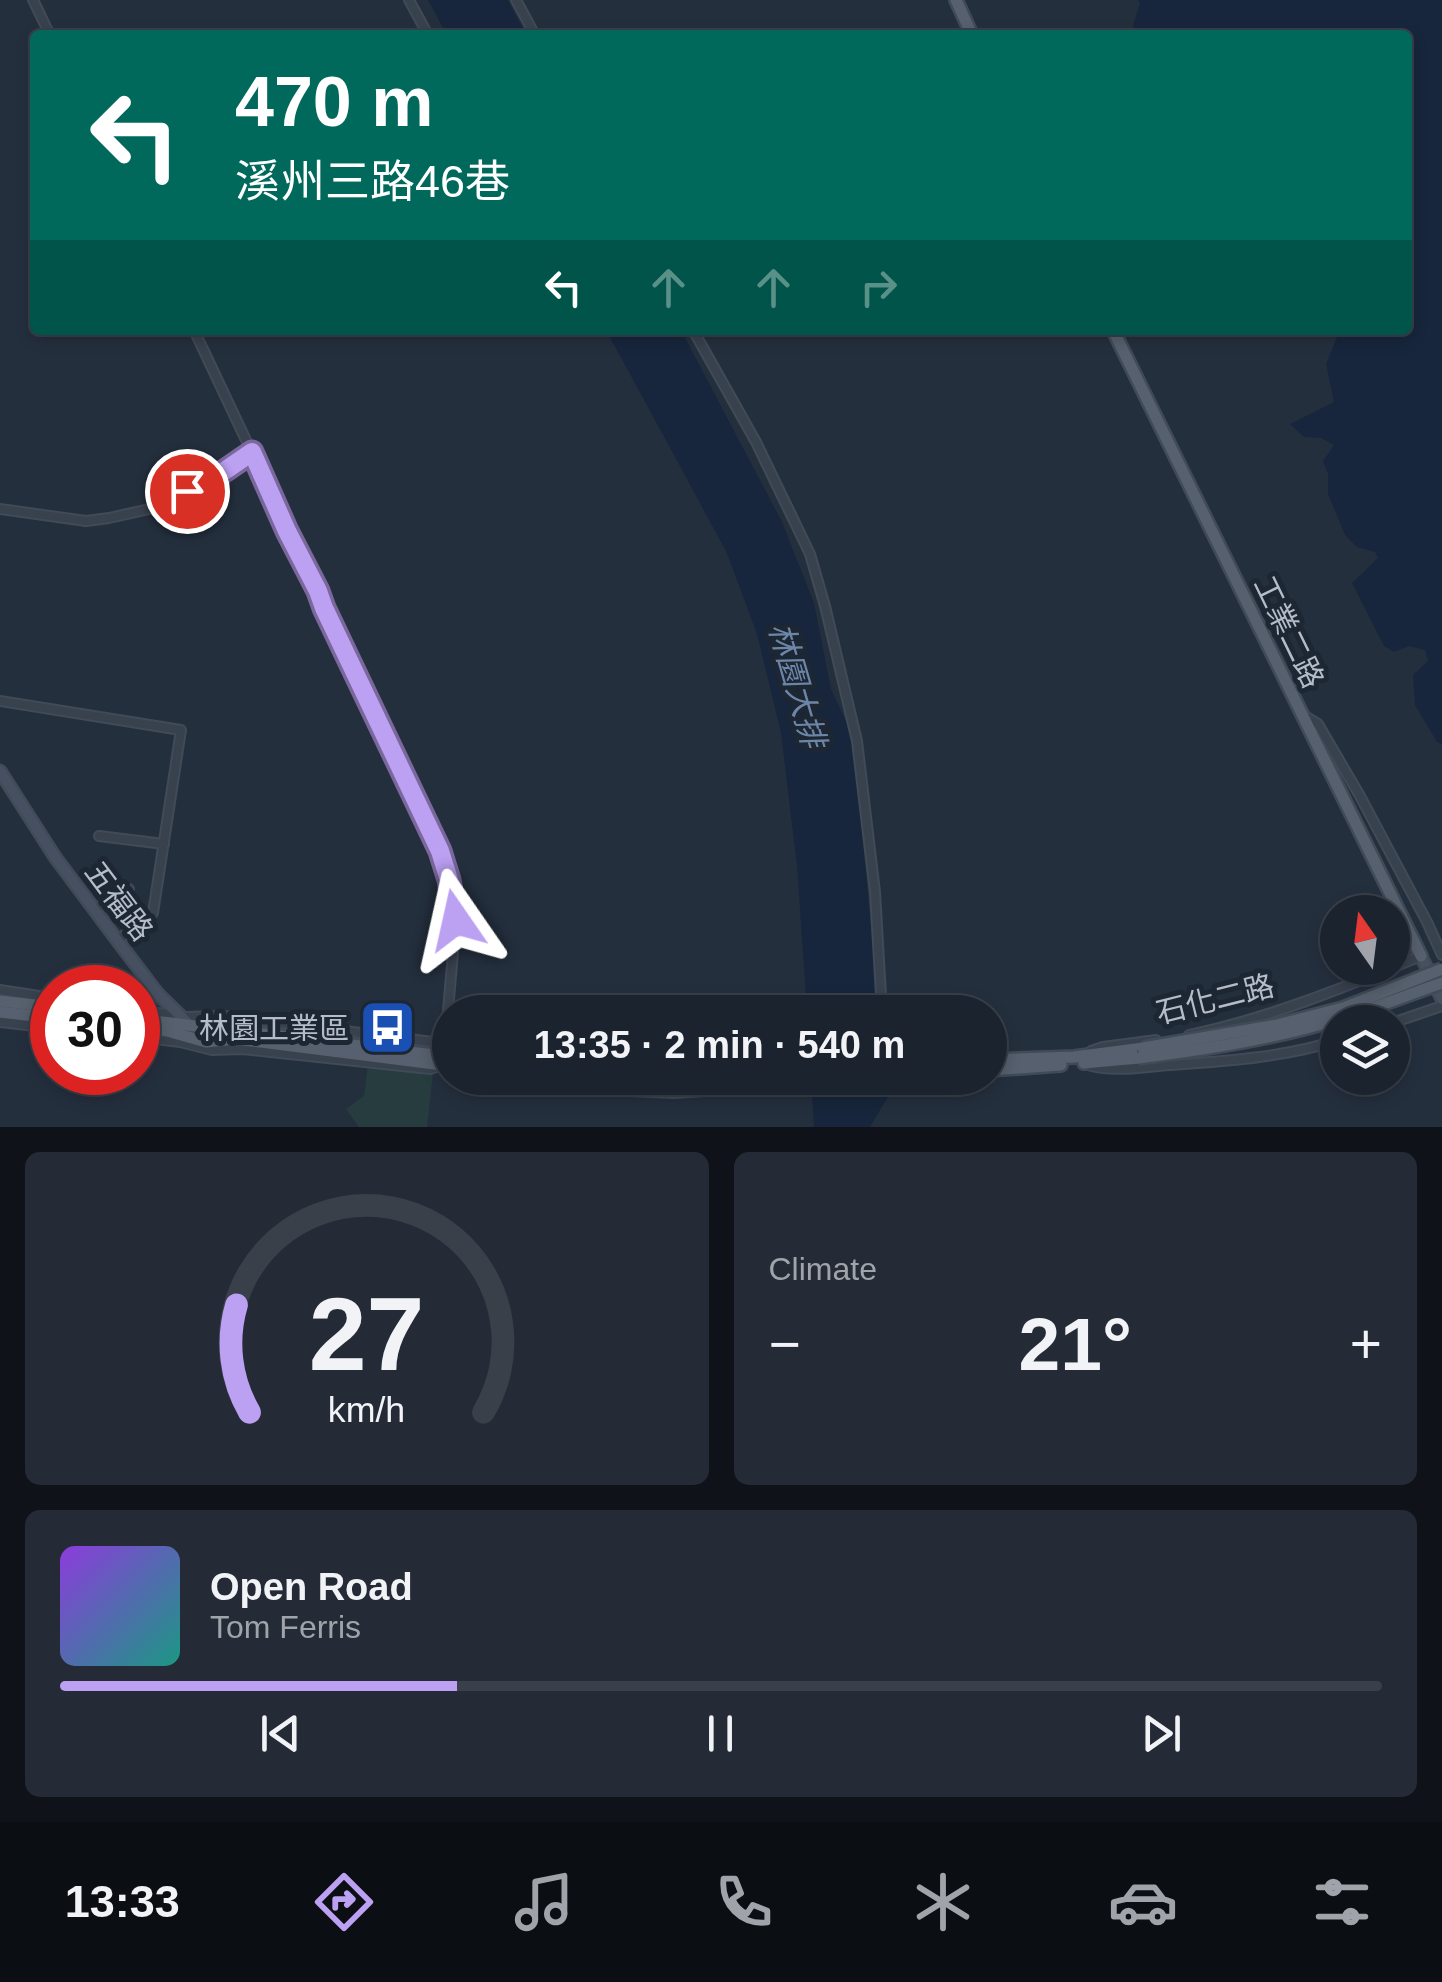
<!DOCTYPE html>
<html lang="en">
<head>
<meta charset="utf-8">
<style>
	:root { --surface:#1b232e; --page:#242b36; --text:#f1f3f6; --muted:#a0a4aa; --line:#39404a; --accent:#bca0f2 }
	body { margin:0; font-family:Arial,"Noto Sans TC",sans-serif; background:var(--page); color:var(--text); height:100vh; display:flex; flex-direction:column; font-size:38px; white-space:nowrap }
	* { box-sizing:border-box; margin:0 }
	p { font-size:32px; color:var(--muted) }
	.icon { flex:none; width:55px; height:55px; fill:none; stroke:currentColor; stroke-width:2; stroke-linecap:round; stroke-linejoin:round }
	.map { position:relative; height:1127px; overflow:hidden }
	.drawer { display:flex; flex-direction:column; gap:25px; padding:25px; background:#0f1319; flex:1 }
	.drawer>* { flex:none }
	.top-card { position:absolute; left:30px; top:30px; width:1382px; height:305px; border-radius:10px; box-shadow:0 5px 15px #0003,0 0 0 2px var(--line); background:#00695c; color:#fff; overflow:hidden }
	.needle { width:65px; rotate:346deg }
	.fabs { position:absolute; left:1320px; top:895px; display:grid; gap:20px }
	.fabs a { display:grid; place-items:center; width:90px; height:90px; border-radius:50%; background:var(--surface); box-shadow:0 5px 15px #0003,0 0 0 2px var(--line); font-size:50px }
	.speed { position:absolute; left:30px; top:965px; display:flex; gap:20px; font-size:50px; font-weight:700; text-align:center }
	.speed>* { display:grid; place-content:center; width:130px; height:130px; border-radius:50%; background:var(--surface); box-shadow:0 5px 15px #0003,0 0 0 2px var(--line); line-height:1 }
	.speed .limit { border:15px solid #d22; background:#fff; color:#111 }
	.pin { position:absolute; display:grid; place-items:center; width:85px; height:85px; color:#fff; margin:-42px; border:5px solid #fff; border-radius:50%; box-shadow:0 2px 10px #0007 }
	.me { position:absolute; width:110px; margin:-55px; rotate:349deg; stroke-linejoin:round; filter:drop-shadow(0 0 8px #0008) }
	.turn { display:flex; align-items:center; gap:35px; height:210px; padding:0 40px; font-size:45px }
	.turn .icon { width:130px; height:130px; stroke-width:2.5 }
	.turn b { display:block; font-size:70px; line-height:85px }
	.lanes { display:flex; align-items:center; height:95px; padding:0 40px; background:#0003; justify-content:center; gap:50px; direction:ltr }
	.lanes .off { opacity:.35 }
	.big { font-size:75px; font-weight:800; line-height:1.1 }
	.drawer .tile { flex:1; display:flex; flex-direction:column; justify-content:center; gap:15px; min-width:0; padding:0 35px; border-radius:15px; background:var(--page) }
	.drawer .dial { align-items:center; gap:0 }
	.dial svg { height:260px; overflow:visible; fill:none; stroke:var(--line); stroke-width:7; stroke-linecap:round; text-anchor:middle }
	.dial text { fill:var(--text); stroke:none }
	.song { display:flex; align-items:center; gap:30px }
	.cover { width:120px; height:120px; border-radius:15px; background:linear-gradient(135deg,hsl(270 70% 55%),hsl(170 70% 35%)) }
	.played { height:10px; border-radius:5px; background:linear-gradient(90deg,var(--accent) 30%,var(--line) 30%) }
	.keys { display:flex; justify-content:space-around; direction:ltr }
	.heat { display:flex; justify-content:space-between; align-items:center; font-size:55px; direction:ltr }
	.drawer .tiles { flex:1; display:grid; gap:25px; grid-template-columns:1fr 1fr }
	.tile:last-child { grid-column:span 2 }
	.trip { position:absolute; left:432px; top:995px; width:575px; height:100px; border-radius:50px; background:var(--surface); box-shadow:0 5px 15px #0003,0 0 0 2px var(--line); font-weight:800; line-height:100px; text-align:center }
	.tab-bar { display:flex; height:160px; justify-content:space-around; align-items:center; background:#0b0e12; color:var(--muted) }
	.tab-bar .icon { width:70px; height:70px }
	.tab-bar .current { color:var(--accent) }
	.tab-bar b { font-size:45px; color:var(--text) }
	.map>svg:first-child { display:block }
	.green { fill:#263c3f }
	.water { fill:#17263c }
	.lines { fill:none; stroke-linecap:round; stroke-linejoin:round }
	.street-casing { stroke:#414a57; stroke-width:12 }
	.secondary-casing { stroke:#414a57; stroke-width:15 }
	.primary-casing { stroke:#414a57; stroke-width:16 }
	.street { stroke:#38414e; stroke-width:8 }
	.secondary { stroke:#465061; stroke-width:10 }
	.primary { stroke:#56606e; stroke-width:11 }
	.primary-bridge-casing { stroke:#414a57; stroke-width:16; stroke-linecap:butt }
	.primary-bridge { stroke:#56606e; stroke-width:11 }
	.route-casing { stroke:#7a689d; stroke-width:25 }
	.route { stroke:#bca0f2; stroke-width:18 }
	.labels { text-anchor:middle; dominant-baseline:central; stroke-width:10; stroke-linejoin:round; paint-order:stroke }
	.street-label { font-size:30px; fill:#b4bcc9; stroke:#1d2633 }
	.poi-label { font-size:30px; fill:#b4bcc9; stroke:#1d2633; text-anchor:end }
	.water-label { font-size:32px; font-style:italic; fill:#6d86a8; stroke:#1d2633 }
</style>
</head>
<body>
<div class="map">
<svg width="1442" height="1127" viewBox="0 0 1442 1127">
	<rect width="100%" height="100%" fill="#242f3e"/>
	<path class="green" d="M368,1064L433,1072L427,1127H359L346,1109L364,1096Z"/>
	<g class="water">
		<path d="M428,0H508L526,35H447Z"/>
		<path d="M1138,0H1442V744L1437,742L1415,705L1413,675L1428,661L1425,650L1409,646L1394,652L1384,646L1352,583L1378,558L1375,552L1357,547L1345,535L1328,494V474L1323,461L1334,445L1321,438L1304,437L1290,424L1334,402L1326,364L1340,330H1408V35H1135L1133,25L1140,3Z"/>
		<path d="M606,330H681L782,522L814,603L831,689L853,736L879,1012H807L797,866L781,733L757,634L726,551Z"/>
		<path d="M811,1078H886L888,1097L870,1127H814Z"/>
	</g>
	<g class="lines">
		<defs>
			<g id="street">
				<path d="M33,0L50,35"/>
				<path d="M409,0L428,35"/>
				<path d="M516,0L535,35"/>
				<path d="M194,330L440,851L449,880L456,919L444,1056"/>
				<path d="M693,330L756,442L810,554L825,606L857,741L875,892L882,1012"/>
				<path d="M0,509L86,521L109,518L154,508L221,475L252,452"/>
				<path d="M0,701L181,730L153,913L148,919L117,940"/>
				<path d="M1303,715L1318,724L1360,796L1427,922L1442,955"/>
				<path d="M99,836L164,844"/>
				<path d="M95,910L117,894L123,893L129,889"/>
				<path d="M0,990L52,998"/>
				<path d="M138,1010L184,1017L224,1016L433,1042L444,1056"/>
				<path d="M0,1022L52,1028"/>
				<path d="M1392,1023L1442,1006"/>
				<path d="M1189,1035C1270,1018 1345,987 1421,956"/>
				<path d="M138,1037L180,1042L212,1050L243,1049L430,1069L440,1066"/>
				<path d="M1091,1051L1103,1047L1156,1040"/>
				<path d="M1091,1066C1115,1072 1144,1067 1169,1065C1225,1061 1283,1058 1338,1040"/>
			</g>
			<g id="secondary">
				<path d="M0,771L55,857L117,940L158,994L192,1027"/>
				<path d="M1421,956L1442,999"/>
			</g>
			<g id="primary">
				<path d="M956,0L972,35"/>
				<path d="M1113,330L1421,956"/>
				<path d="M0,1001L52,1007"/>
				<path d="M0,1012L52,1018"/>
				<path d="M138,1019L450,1057"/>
				<path d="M138,1028L167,1031L206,1042L236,1039L450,1066"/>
				<path d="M990,1060L1074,1057L1143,1048"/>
				<path d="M1084,1063L1138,1058"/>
				<path d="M990,1070L1061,1065"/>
				<path d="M535,1078L630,1089L674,1091L881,1078"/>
				<path d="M601,1078L656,1082L735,1078"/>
			</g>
		</defs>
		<use href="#street" class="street-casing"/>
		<use href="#secondary" class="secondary-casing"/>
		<use href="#primary" class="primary-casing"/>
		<use href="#street" class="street"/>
		<use href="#secondary" class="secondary"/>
		<use href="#primary" class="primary"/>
		<defs>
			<g id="primary-bridge">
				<path d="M1143,1048L1277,1025L1343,1008L1442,969"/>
				<path d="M1138,1058C1208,1049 1278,1038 1346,1017C1378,1007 1410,994 1442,983"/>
			</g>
		</defs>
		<use href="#primary-bridge" class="primary-bridge-casing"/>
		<use href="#primary-bridge" class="primary-bridge"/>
	</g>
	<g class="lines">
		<defs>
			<path id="route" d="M187,491L220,474L252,452L287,531L318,591L324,608L440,851L449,880L456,920"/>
		</defs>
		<use href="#route" class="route-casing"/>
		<use href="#route" class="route"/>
	</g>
	<defs>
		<symbol id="bus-square" viewBox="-11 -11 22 22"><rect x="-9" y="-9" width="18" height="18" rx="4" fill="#1a4fb4" stroke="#1d2633"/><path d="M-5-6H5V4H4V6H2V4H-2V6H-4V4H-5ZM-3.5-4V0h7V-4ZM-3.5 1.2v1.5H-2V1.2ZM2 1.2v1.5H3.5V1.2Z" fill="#fff"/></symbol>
	</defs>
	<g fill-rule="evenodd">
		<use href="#bus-square" x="356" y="996" width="63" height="63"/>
	</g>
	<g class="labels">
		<g class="street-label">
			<text transform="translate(1289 632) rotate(64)">工業二路</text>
			<text transform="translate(119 901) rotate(53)">五福路</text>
			<text transform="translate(1215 999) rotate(-14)">石化二路</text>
		</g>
		<g class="poi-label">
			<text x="349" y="1028">林園工業區</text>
		</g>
		<g class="water-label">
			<text transform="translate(797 685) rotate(74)">林園大排</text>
		</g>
	</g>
</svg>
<div class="fabs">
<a><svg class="needle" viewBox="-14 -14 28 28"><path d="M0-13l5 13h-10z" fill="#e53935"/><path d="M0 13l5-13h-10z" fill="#a0a4aa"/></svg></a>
<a><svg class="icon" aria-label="layers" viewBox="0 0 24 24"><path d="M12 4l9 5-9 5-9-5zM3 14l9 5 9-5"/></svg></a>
</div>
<div class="speed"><div class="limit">30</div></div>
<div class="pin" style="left:187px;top:491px;background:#d93025"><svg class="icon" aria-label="arrive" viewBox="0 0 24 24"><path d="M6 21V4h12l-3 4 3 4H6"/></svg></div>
<svg class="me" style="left:456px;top:920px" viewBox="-20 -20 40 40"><path d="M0-17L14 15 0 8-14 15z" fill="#bca0f2" stroke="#fff" stroke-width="4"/></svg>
<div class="trip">13:35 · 2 min · 540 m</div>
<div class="top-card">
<div class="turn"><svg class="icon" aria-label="left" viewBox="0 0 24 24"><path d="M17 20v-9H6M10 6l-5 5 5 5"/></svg><div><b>470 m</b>溪州三路46巷</div></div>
<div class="lanes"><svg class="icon" aria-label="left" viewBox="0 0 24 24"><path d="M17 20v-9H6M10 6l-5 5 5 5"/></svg><svg class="icon off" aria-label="ahead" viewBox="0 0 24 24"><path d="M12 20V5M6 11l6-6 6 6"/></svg><svg class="icon off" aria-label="ahead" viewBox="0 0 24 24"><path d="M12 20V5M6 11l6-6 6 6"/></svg><svg class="icon off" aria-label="right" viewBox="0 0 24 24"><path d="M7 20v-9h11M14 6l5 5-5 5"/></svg></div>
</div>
</div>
<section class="drawer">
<div class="tiles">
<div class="tile dial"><svg viewBox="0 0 100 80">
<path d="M14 69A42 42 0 1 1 86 69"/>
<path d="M14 69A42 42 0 0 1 10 36" stroke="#bca0f2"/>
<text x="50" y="56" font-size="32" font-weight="700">27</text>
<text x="50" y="72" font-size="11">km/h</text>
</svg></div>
<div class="tile"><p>Climate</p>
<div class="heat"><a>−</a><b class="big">21°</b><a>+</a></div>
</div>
<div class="tile">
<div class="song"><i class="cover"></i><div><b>Open Road</b><p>Tom Ferris</p></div></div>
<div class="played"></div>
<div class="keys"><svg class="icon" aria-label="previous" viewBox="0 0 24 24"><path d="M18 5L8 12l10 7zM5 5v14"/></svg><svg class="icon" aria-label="pause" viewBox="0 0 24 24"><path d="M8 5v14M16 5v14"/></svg><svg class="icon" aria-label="next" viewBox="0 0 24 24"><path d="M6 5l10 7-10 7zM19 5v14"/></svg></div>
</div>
</div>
</section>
<nav class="tab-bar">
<b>13:33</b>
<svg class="icon current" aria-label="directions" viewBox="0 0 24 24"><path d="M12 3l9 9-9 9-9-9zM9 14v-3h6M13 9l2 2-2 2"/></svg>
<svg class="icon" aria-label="music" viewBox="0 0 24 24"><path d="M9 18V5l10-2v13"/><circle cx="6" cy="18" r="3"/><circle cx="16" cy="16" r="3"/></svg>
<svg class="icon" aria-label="phone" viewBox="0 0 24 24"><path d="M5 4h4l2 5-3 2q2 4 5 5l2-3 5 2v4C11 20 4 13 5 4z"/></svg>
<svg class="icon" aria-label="climate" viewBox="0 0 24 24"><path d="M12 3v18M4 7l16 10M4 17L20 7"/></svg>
<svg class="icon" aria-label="car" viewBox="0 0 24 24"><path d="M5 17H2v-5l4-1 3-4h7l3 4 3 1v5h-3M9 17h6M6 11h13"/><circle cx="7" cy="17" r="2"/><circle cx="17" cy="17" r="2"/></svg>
<svg class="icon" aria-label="filters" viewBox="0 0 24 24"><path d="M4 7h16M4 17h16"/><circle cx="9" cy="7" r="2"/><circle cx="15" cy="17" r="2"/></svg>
</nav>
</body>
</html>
